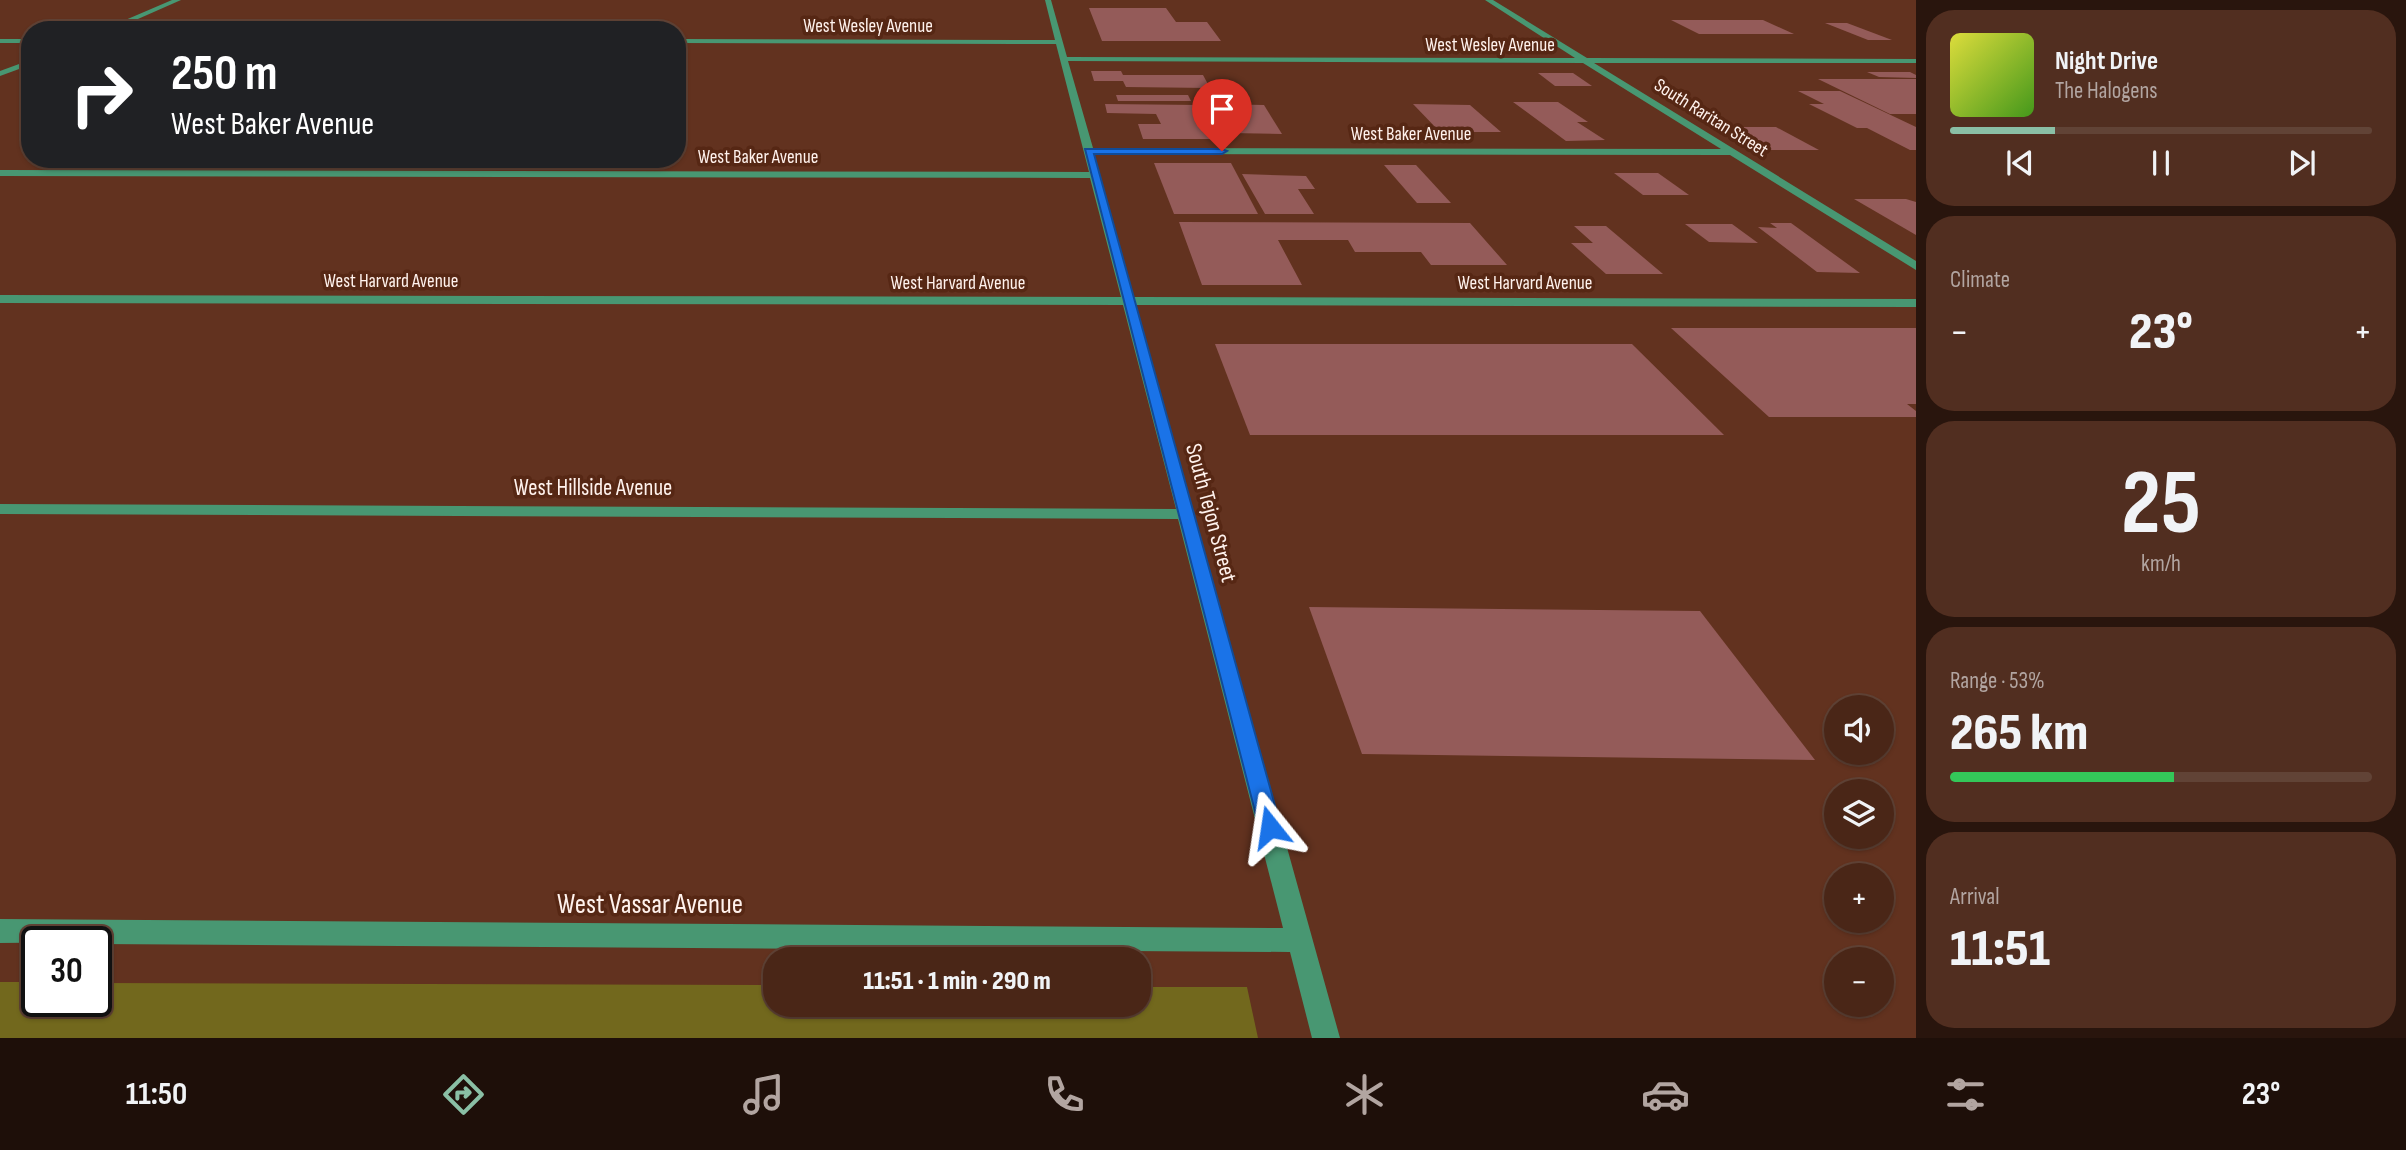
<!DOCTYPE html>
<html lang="en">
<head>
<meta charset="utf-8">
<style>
	:root { --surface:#4a2617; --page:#512e20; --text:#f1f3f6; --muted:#b2a5a1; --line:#614336; --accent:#8abfa5 }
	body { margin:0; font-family:"Sofia Sans Condensed",sans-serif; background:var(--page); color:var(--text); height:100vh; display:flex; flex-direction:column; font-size:26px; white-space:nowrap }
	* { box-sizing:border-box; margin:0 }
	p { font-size:23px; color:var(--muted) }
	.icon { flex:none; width:38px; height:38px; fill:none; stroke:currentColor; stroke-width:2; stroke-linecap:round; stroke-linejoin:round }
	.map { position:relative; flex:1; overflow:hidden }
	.side { display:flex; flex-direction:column; gap:10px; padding:10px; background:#29150d; width:490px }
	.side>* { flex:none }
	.hud { position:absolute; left:21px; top:21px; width:665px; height:147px; border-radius:28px; box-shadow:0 2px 5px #0004,0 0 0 2px var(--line); background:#202124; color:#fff; overflow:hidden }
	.buttons { position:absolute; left:1824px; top:695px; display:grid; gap:14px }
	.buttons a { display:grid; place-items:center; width:70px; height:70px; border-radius:50%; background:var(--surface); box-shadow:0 2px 5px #0004,0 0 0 2px var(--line); font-size:35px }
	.speed { position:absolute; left:21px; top:926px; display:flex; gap:14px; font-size:35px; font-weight:700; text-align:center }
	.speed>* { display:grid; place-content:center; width:91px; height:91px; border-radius:50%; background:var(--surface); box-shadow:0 2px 5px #0004,0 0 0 2px var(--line); line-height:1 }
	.speed .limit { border:4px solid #111; border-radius:10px; background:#fff; color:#111 }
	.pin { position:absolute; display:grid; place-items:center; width:60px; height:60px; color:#fff; margin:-72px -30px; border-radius:50% 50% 50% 0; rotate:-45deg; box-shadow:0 0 7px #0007 }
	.pin .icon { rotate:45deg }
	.me { position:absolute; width:77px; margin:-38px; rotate:345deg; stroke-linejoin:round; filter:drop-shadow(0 0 5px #0008) }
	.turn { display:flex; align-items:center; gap:24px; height:147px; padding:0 35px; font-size:32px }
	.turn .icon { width:91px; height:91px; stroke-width:2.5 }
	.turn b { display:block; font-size:49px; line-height:60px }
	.big { font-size:52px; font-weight:800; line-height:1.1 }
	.side .tile { flex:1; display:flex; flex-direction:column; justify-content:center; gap:10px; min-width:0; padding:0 24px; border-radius:28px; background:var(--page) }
	.side .dial { align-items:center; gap:0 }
	.dial b { font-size:91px; line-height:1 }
	.song { display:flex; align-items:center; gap:21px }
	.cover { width:84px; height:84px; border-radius:10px; background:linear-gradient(135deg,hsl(60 70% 55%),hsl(100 70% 35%)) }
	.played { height:7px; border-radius:4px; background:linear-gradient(90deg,var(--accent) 25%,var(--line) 25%) }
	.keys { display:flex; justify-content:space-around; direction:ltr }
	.heat { display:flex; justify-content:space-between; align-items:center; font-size:38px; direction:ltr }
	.charge { height:10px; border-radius:5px; background:linear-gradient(90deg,#34c759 53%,var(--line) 0) }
	.trip { position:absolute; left:763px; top:947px; width:388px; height:70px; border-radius:28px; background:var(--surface); box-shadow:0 2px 5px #0004,0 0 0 2px var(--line); font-weight:800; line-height:70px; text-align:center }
	.dock { display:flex; height:112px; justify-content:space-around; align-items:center; background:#1e0f09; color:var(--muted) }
	.dock .icon { width:49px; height:49px }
	.dock .current { color:var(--accent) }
	.dock b { font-size:32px; color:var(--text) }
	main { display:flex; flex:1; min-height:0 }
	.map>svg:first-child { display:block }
	.green { fill:#72681d }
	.building { fill:#945b59 }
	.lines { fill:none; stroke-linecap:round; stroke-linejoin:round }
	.minor { fill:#489772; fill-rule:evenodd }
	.route { fill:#1a73e8; stroke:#114b97; stroke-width:2 }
	.labels { text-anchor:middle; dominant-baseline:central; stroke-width:7; stroke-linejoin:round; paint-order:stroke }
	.far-street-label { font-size:19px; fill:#fff2ed; stroke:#562714 }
	.street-label { font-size:23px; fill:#fff2ed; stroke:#562714 }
	.near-street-label { font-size:28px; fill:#fff2ed; stroke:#562714 }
</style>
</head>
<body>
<main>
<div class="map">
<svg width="1916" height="1038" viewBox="0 0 1916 1038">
	<rect width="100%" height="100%" fill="#62321f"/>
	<path class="green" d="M0,982H37V1001H96V983L775,985V1004H1139V987H1247L1258,1038H0Z"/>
	<g class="building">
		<path d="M1089,8H1166L1176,22H1207L1221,41H1102Z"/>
		<path d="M1671,20H1763L1794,34H1699Z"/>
		<path d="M1825,23H1847L1892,40H1868Z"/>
		<path d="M1091,71H1121L1123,75H1203L1210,88L1126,87L1123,81H1094Z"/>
		<path d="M1867,72H1910L1916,75V78L1879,77Z"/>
		<path d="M1538,73H1573L1592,86H1555Z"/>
		<path d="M1818,79H1916V114H1890Z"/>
		<path d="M1798,91H1840L1916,127V150H1910L1867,128H1857L1809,104H1824Z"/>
		<path d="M1116,95H1188L1191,101H1118Z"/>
		<path d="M1513,102H1558L1588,122H1577L1605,140L1566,141Z"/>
		<path d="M1105,104L1199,105L1216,139H1143L1138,124H1161L1156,114L1107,113Z"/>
		<path d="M1216,104L1264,105L1282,134L1230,133Z"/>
		<path d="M1413,104L1470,105L1501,132H1440Z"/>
		<path d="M1732,127H1776L1819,150H1771Z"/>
		<path d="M1154,163H1231L1258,214H1174Z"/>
		<path d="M1384,165H1416L1451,203H1417Z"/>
		<path d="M1614,173H1658L1689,195H1643Z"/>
		<path d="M1242,174L1306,176L1315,189H1298L1314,214H1265Z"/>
		<path d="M1854,199H1906L1916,202V235Z"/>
		<path d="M1179,222L1470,223L1507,265H1431L1421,252H1355L1348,240H1278L1302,285H1202Z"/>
		<path d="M1770,223H1791L1860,273L1817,272L1758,227L1777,228Z"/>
		<path d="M1685,224H1732L1758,243L1709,242Z"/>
		<path d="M1574,226H1606L1663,274H1606L1571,243H1593Z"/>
		<path d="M1671,328H1916V404H1907L1916,411V417H1769Z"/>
		<path d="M1215,344H1632L1724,435H1250Z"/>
		<path d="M1309,607L1700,611L1815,760L1362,754Z"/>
	</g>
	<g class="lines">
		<g class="minor">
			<path d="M172,0H181L113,30H102Z"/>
			<path d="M1045,0H1051L1067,57L1575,58L1485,0H1493L1587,58L1916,59V63H1594L1916,261V270L1730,155L1094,154L1134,297L1916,299V307L1136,305L1340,1038H1312L1290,952L96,944V942L0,943V919L1283,928L1178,519L0,514V504L1176,509L1123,305L0,303V295L1121,297L1090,178L0,176V170L1089,172L1056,44L677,43V39L1055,40ZM1068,61L1583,63L1721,149L1093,148Z"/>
			<rect x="0" y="39" width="30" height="4"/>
			<path d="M30,60V65L0,76V71Z"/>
		</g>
	</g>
	<path class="route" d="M1085,149H1222L1227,151L1222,154H1094L1281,827L1277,834L1270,836L1262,834L1259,827Z"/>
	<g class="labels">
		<g class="far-street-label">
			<text x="868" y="26">West Wesley Avenue</text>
			<text x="1490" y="45">West Wesley Avenue</text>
			<text transform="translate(1711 118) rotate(32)">South Raritan Street</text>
			<text x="1411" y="134">West Baker Avenue</text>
			<text x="758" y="157">West Baker Avenue</text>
			<text x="391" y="281">West Harvard Avenue</text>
			<text x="958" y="283">West Harvard Avenue</text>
			<text x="1525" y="283">West Harvard Avenue</text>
		</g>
		<g class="street-label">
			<text x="593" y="488">West Hillside Avenue</text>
			<text transform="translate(1211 513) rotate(75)">South Tejon Street</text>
		</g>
		<g class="near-street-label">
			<text x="650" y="904">West Vassar Avenue</text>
		</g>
	</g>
</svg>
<div class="buttons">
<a><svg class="icon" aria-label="sound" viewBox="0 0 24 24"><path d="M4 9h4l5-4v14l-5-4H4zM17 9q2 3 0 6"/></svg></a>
<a><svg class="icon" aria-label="layers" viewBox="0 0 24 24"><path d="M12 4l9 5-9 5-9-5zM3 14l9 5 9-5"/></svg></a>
<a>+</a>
<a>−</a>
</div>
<div class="speed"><div class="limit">30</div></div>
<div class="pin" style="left:1222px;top:151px;background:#d93025"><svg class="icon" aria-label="arrive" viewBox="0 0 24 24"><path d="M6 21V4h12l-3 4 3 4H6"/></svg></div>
<svg class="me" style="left:1270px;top:827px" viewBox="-20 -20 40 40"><path d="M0-17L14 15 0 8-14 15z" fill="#1a73e8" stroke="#fff" stroke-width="4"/></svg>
<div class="trip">11:51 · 1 min · 290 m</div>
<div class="hud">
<div class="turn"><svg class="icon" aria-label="right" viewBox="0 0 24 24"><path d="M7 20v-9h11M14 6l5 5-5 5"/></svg><div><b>250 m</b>West Baker Avenue</div></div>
</div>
</div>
<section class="side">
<div class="tile">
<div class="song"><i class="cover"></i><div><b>Night Drive</b><p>The Halogens</p></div></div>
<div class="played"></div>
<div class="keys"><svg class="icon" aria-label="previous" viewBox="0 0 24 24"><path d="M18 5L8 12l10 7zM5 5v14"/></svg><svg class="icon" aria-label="pause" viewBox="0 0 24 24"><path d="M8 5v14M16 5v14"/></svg><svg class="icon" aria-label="next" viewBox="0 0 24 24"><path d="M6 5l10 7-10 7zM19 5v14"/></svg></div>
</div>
<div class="tile"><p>Climate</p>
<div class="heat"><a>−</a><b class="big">23°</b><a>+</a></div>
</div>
<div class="tile dial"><b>25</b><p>km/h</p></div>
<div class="tile"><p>Range · 53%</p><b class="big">265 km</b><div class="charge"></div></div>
<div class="tile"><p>Arrival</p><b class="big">11:51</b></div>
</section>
</main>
<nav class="dock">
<b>11:50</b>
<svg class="icon current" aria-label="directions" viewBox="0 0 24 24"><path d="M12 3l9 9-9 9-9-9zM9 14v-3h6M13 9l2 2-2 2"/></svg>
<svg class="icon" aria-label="music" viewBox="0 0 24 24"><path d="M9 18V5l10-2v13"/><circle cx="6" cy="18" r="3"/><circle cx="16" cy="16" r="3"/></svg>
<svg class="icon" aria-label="phone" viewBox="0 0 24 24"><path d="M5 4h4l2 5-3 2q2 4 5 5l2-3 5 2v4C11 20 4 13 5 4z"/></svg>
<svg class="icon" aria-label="climate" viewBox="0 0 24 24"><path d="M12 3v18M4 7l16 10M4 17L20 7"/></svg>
<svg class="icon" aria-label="car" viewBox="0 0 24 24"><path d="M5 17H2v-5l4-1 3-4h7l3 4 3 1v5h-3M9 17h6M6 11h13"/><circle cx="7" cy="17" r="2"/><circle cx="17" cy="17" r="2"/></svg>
<svg class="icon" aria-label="filters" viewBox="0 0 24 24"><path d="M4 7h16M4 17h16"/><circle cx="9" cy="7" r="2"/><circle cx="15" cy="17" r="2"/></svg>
<b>23°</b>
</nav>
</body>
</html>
